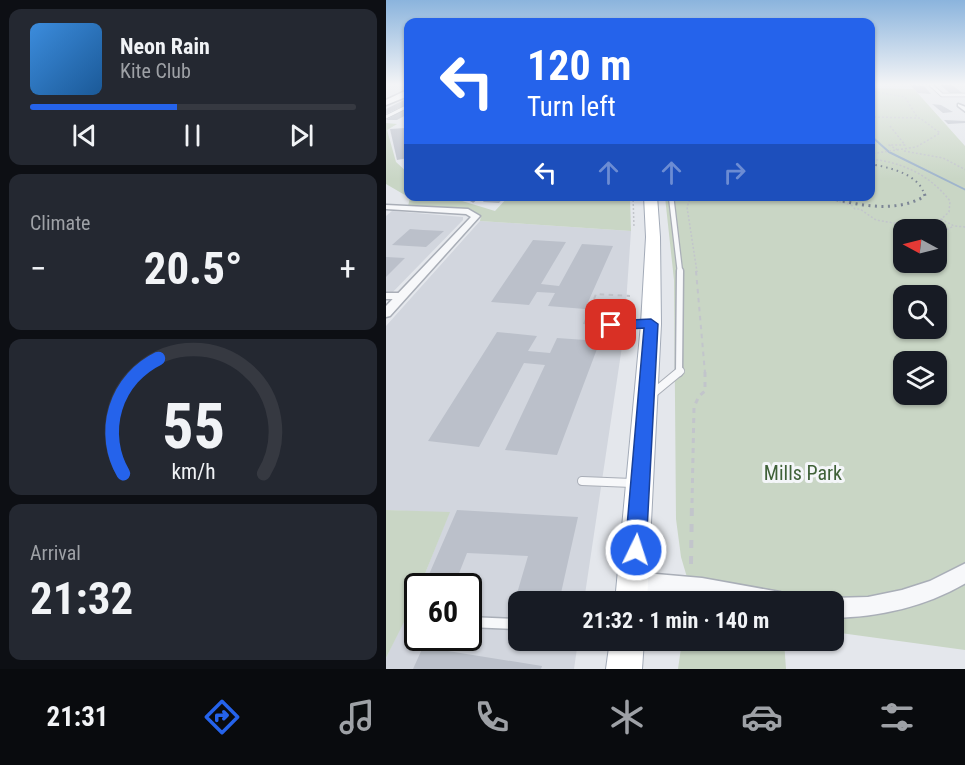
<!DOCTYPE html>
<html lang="en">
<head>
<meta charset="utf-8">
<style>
	:root { --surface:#171b24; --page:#242831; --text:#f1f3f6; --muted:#9ea1a6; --line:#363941; --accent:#2563eb }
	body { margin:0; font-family:"Roboto Condensed",sans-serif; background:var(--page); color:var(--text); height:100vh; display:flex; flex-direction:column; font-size:22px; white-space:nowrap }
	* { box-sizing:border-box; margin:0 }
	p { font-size:20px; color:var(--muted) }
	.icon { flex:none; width:33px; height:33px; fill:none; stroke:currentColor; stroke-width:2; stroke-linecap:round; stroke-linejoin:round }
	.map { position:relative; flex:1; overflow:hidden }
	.panel { display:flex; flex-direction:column; gap:9px; padding:9px; background:#0d0f14; width:386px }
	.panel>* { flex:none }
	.top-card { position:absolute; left:18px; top:18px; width:471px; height:183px; border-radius:12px; box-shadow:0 2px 4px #0004; background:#2563eb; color:#fff; overflow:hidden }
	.needle { width:39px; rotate:277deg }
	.tools { position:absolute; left:507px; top:219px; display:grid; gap:12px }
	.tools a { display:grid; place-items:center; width:54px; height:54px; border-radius:12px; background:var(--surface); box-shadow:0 2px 4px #0004; font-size:30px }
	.speed { position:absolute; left:18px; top:573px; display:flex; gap:12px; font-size:30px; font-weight:700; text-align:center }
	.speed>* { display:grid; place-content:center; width:78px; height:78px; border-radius:50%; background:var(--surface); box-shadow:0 2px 4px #0004; line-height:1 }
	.speed .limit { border:3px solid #111; border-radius:9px; background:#fff; color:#111 }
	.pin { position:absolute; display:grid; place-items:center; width:51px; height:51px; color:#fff; margin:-26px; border-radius:12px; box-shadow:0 3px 9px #0006 }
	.me { position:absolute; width:66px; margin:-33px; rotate:4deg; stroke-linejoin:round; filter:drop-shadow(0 0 4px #0008) }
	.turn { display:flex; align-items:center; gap:21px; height:126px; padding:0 24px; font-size:27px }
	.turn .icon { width:78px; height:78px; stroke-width:2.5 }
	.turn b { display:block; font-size:42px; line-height:51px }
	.lanes { display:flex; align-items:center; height:57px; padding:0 24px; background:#0003; justify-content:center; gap:30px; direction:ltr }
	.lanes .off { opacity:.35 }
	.big { font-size:45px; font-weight:700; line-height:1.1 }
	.panel .tile { flex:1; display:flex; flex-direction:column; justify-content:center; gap:9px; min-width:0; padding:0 21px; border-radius:12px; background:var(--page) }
	.panel .dial { align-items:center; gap:0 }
	.dial svg { height:156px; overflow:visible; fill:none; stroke:var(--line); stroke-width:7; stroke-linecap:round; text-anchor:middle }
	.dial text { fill:var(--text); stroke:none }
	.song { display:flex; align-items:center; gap:18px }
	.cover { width:72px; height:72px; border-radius:9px; background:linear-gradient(135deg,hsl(210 70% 55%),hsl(210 70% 35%)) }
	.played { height:6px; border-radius:3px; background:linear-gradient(90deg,var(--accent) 45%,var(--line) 45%) }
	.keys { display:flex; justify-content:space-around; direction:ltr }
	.heat { display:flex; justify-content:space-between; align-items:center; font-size:33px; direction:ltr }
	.trip { position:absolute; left:122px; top:591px; width:336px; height:60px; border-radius:12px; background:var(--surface); box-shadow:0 2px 4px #0004; font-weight:700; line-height:60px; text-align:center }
	.tabs { display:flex; height:96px; justify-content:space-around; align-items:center; background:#090b0e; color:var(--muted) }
	.tabs .icon { width:42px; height:42px }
	.tabs .on { color:var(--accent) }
	.tabs b { font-size:27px; color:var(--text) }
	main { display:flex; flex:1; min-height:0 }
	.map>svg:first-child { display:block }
	.built { fill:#d2d6de }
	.green { fill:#c9d6c5; fill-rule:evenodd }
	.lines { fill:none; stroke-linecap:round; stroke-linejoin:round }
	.stream { stroke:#9fb4cc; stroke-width:2 }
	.building { fill:#bbc0ca }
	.lane-far4-casing { stroke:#a9aeb7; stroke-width:4.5 }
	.lane-far3-casing { stroke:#a9aeb7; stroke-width:7 }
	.lane-far2-casing { stroke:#a9aeb7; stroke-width:9 }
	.lane-far1-casing { stroke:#a9aeb7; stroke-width:10 }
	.lane-casing { stroke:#a9aeb7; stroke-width:13 }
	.street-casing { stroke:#a9aeb7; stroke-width:3 }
	.secondary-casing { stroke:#a9aeb7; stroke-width:3 }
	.primary-casing { stroke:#a3abb8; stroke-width:2 }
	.path-far3 { stroke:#c2c5cb; stroke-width:1.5; stroke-dasharray:2 2; stroke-linecap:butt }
	.path-far2 { stroke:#c2c5cb; stroke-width:2; stroke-dasharray:4.5 4.5; stroke-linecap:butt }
	.path-far1 { stroke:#c2c5cb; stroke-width:3; stroke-dasharray:5 5; stroke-linecap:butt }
	.path { stroke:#c2c5cb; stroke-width:4; stroke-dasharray:8 8; stroke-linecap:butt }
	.lane-far4 { stroke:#f7f8fa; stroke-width:3 }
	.lane-far3 { stroke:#f7f8fa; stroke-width:4.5 }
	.lane-far2 { stroke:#f7f8fa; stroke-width:6 }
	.lane-far1 { stroke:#f7f8fa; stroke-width:8 }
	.lane { stroke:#f7f8fa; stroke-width:10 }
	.street { fill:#f7f8fa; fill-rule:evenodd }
	.secondary { fill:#fff; fill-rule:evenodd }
	.primary { fill:#fff; fill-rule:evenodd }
	.rail-far1 { stroke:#7d8696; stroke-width:2; stroke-dasharray:1.5 4; stroke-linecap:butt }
	.rail { stroke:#7d8696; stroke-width:3; stroke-dasharray:2 4.5; stroke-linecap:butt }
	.route { fill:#2563eb; stroke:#184099; stroke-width:1.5 }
	.labels { text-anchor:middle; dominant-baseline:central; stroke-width:6; stroke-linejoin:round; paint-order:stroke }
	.near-park-label { font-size:20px; fill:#3f6138; stroke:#f4f6f9 }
</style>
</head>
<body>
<main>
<section class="panel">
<div class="tile">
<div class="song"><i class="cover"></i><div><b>Neon Rain</b><p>Kite Club</p></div></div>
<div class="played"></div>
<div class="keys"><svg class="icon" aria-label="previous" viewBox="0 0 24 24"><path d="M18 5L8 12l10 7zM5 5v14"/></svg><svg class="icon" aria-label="pause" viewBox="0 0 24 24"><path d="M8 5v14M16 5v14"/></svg><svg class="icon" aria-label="next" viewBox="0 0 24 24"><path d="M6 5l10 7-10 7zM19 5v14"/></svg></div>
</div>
<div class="tile"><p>Climate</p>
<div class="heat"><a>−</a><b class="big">20.5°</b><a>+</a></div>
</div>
<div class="tile dial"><svg viewBox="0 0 100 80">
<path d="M14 69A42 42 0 1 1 86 69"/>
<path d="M14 69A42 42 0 0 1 32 10" stroke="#2563eb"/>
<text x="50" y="56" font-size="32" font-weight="700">55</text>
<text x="50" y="72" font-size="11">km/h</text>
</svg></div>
<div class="tile"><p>Arrival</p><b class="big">21:32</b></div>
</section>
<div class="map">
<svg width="580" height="669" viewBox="0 0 580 669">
	<rect width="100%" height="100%" fill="#e4e7ec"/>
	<g class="built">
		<path d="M6,211L77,217V220L0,299V216Z"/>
		<path d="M94,221L245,231L238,333L198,601L132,602V640L192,641L188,669H0V658L31,592L32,638H82V586H34L63,513L0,510V326Z"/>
	</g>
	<g class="green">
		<path d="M485,88L528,89L579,146V650L447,632V602L308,601L295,557L290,519L288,280L279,197L484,196ZM518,230H550V262H518ZM518,296H550V328H518ZM518,362H550V394H518Z"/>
		<path d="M0,123L11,124L1,130L10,162L22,173V196L63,197L109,211L122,197H244L245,231L94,221L95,216L85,211L22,206L24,198L0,184Z"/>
		<path d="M0,510L64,512L34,586H32L25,608L0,658Z"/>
		<path d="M296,641H398L400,669H292Z"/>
	</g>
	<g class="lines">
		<path class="stream" d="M484,135L503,152L580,190"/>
	</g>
	<g class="building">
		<path d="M524,85L538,86L545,94L532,93Z"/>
		<path d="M554,85H566L579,95L565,94Z"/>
		<path d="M22,98V104L0,114V109Z"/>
		<path d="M546,104L555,105L567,112L557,113Z"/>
		<path d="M22,107V114L11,120H0Z"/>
		<path d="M558,120L580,121V123L562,124Z"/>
		<path d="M19,128L22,141V158L11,160L4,129Z"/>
		<path d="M101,196H119L113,203L97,202Z"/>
		<path d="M24,229L37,230L58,231L40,247L6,245Z"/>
		<path d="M147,240L180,242L155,284L173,286L196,244L227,246L199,309L162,306L169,293L151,292L143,305L105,302Z"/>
		<path d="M0,257L19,258L0,277Z"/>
		<path d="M111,332L151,336L142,351L164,353L171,338L214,341L171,455L119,450L159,365L138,363L93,447L42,441Z"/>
		<path d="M71,510L192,517L173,602H132V608L127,607L142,556L81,553L68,586H38Z"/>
		<path d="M37,647L156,666L155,669H27Z"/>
	</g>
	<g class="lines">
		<defs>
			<g id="lane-far4">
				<path d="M545,85L556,95H580"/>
				<path d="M0,117L22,106"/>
			</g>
			<path id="lane-far3" d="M285,196L294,272"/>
			<g id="lane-far2">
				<path d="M0,296H16"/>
				<path d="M225,325L262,324"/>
				<path d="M293,373L294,271"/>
			</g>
			<g id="lane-far1">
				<path d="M265,395L294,371"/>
				<path d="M196,481L246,483"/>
			</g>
			<path id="lane" d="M82,622L132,624"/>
			<g id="street">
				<path d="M572,104L580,107V112L572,106Z"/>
				<path d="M85,196H93L87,201L83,199Z"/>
				<path d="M0,205L82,209L94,216L4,316L0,317V306L85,217L80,214L0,209Z"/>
				<path d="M580,563V583C539,607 494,617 447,618V602H440L447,598L482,597L516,590L544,581Z"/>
				<path d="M247,572L316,578L394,592L401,595L404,602H337L316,598L247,592L240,589L237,582L240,575Z"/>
			</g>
			<path id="secondary" d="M19,91H22V96L0,105V100Z"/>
			<g id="primary">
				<path d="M258,196H271L274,237L275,324L261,602H229L255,324L260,237Z"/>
				<path d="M224,640H258L256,669H220Z"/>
			</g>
		</defs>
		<use href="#lane-far4" class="lane-far4-casing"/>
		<use href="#lane-far3" class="lane-far3-casing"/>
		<use href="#lane-far2" class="lane-far2-casing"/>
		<use href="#lane-far1" class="lane-far1-casing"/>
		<use href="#lane" class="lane-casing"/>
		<use href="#street" class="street-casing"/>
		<use href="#secondary" class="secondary-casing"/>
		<use href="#primary" class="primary-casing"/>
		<g class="path-far3">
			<path d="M484,91L519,97L531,117"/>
			<path d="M484,117L534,118L554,133L530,147L484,154"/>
			<path d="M504,126L519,145H503L512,150"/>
			<path d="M518,151L557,158L580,170"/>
			<path d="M247,196L248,228"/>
			<path d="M305,196L301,207L311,272"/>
			<path d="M434,196L465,205"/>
			<path d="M457,196L469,209H474L490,220L531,227L552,222L563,212L564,201C544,175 516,162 484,159"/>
			<path d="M555,219L568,226L580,227"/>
			<path d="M550,235L568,226"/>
		</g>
		<g class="path-far2">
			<path d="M310,271L319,373"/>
			<path d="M198,324L210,294L244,296"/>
		</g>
		<path class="path-far1" d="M306,503L308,407L313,396L319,391V371"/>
		<path class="path" d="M305,564L306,501"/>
		<use href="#lane-far4" class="lane-far4"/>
		<use href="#lane-far3" class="lane-far3"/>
		<use href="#lane-far2" class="lane-far2"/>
		<use href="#lane-far1" class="lane-far1"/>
		<use href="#lane" class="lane"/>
		<use href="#street" class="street"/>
		<use href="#secondary" class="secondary"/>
		<use href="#primary" class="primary"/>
		<path class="rail-far1" d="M484,164C502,167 533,174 538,194"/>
		<path class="rail" d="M438,196C469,205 510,214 539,196L538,192"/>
	</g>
	<linearGradient id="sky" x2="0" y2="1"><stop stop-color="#8bb4dd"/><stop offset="0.47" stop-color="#f3f4f6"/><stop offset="1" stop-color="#f3f4f6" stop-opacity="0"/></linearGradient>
	<rect width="580" height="179" fill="url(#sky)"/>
	<path class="route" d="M265,319L272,324L260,550L257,557L250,560L242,557L239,550L258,328L225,330L218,325L225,321Z"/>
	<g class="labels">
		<g class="near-park-label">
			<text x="417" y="473">Mills Park</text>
		</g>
	</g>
</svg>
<div class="tools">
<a><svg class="needle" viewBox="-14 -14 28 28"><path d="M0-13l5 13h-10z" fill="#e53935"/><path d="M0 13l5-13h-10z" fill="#9ea1a6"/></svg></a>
<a><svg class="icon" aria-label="search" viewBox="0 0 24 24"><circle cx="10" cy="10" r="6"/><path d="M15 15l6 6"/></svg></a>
<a><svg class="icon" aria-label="layers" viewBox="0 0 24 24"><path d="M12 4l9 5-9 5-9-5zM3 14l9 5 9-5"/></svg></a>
</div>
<div class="speed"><div class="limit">60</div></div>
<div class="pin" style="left:225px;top:325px;background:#d93025"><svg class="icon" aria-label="arrive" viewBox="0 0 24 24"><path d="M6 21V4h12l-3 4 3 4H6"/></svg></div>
<svg class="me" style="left:250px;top:550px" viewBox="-20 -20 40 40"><circle r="17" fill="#2563eb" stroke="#fff" stroke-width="3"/><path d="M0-11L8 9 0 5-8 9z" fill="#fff"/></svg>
<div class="trip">21:32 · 1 min · 140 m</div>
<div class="top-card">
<div class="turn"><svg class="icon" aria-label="left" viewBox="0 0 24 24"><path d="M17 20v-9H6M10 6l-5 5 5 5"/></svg><div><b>120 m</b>Turn left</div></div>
<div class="lanes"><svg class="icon" aria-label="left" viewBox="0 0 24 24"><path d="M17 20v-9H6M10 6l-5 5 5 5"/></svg><svg class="icon off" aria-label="ahead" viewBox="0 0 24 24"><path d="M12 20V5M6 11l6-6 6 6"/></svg><svg class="icon off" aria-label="ahead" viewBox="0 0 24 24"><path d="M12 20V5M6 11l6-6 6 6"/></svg><svg class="icon off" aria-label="right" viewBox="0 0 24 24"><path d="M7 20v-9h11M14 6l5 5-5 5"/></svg></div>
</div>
</div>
</main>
<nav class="tabs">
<b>21:31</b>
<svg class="icon on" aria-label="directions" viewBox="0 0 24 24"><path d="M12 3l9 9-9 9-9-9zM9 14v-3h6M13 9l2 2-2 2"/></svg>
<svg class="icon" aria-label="music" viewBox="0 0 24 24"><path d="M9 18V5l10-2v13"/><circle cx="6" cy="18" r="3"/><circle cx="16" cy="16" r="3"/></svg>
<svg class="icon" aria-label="phone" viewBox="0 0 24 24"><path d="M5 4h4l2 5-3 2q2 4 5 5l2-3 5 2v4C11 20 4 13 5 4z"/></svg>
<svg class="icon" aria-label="climate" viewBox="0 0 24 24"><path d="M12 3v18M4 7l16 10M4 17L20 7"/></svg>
<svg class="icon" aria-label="car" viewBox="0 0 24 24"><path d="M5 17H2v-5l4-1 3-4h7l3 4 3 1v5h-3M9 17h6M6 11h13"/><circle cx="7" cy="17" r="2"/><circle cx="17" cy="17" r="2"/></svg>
<svg class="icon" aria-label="filters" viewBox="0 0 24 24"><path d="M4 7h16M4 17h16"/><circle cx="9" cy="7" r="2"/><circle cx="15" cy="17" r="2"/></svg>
</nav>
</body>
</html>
